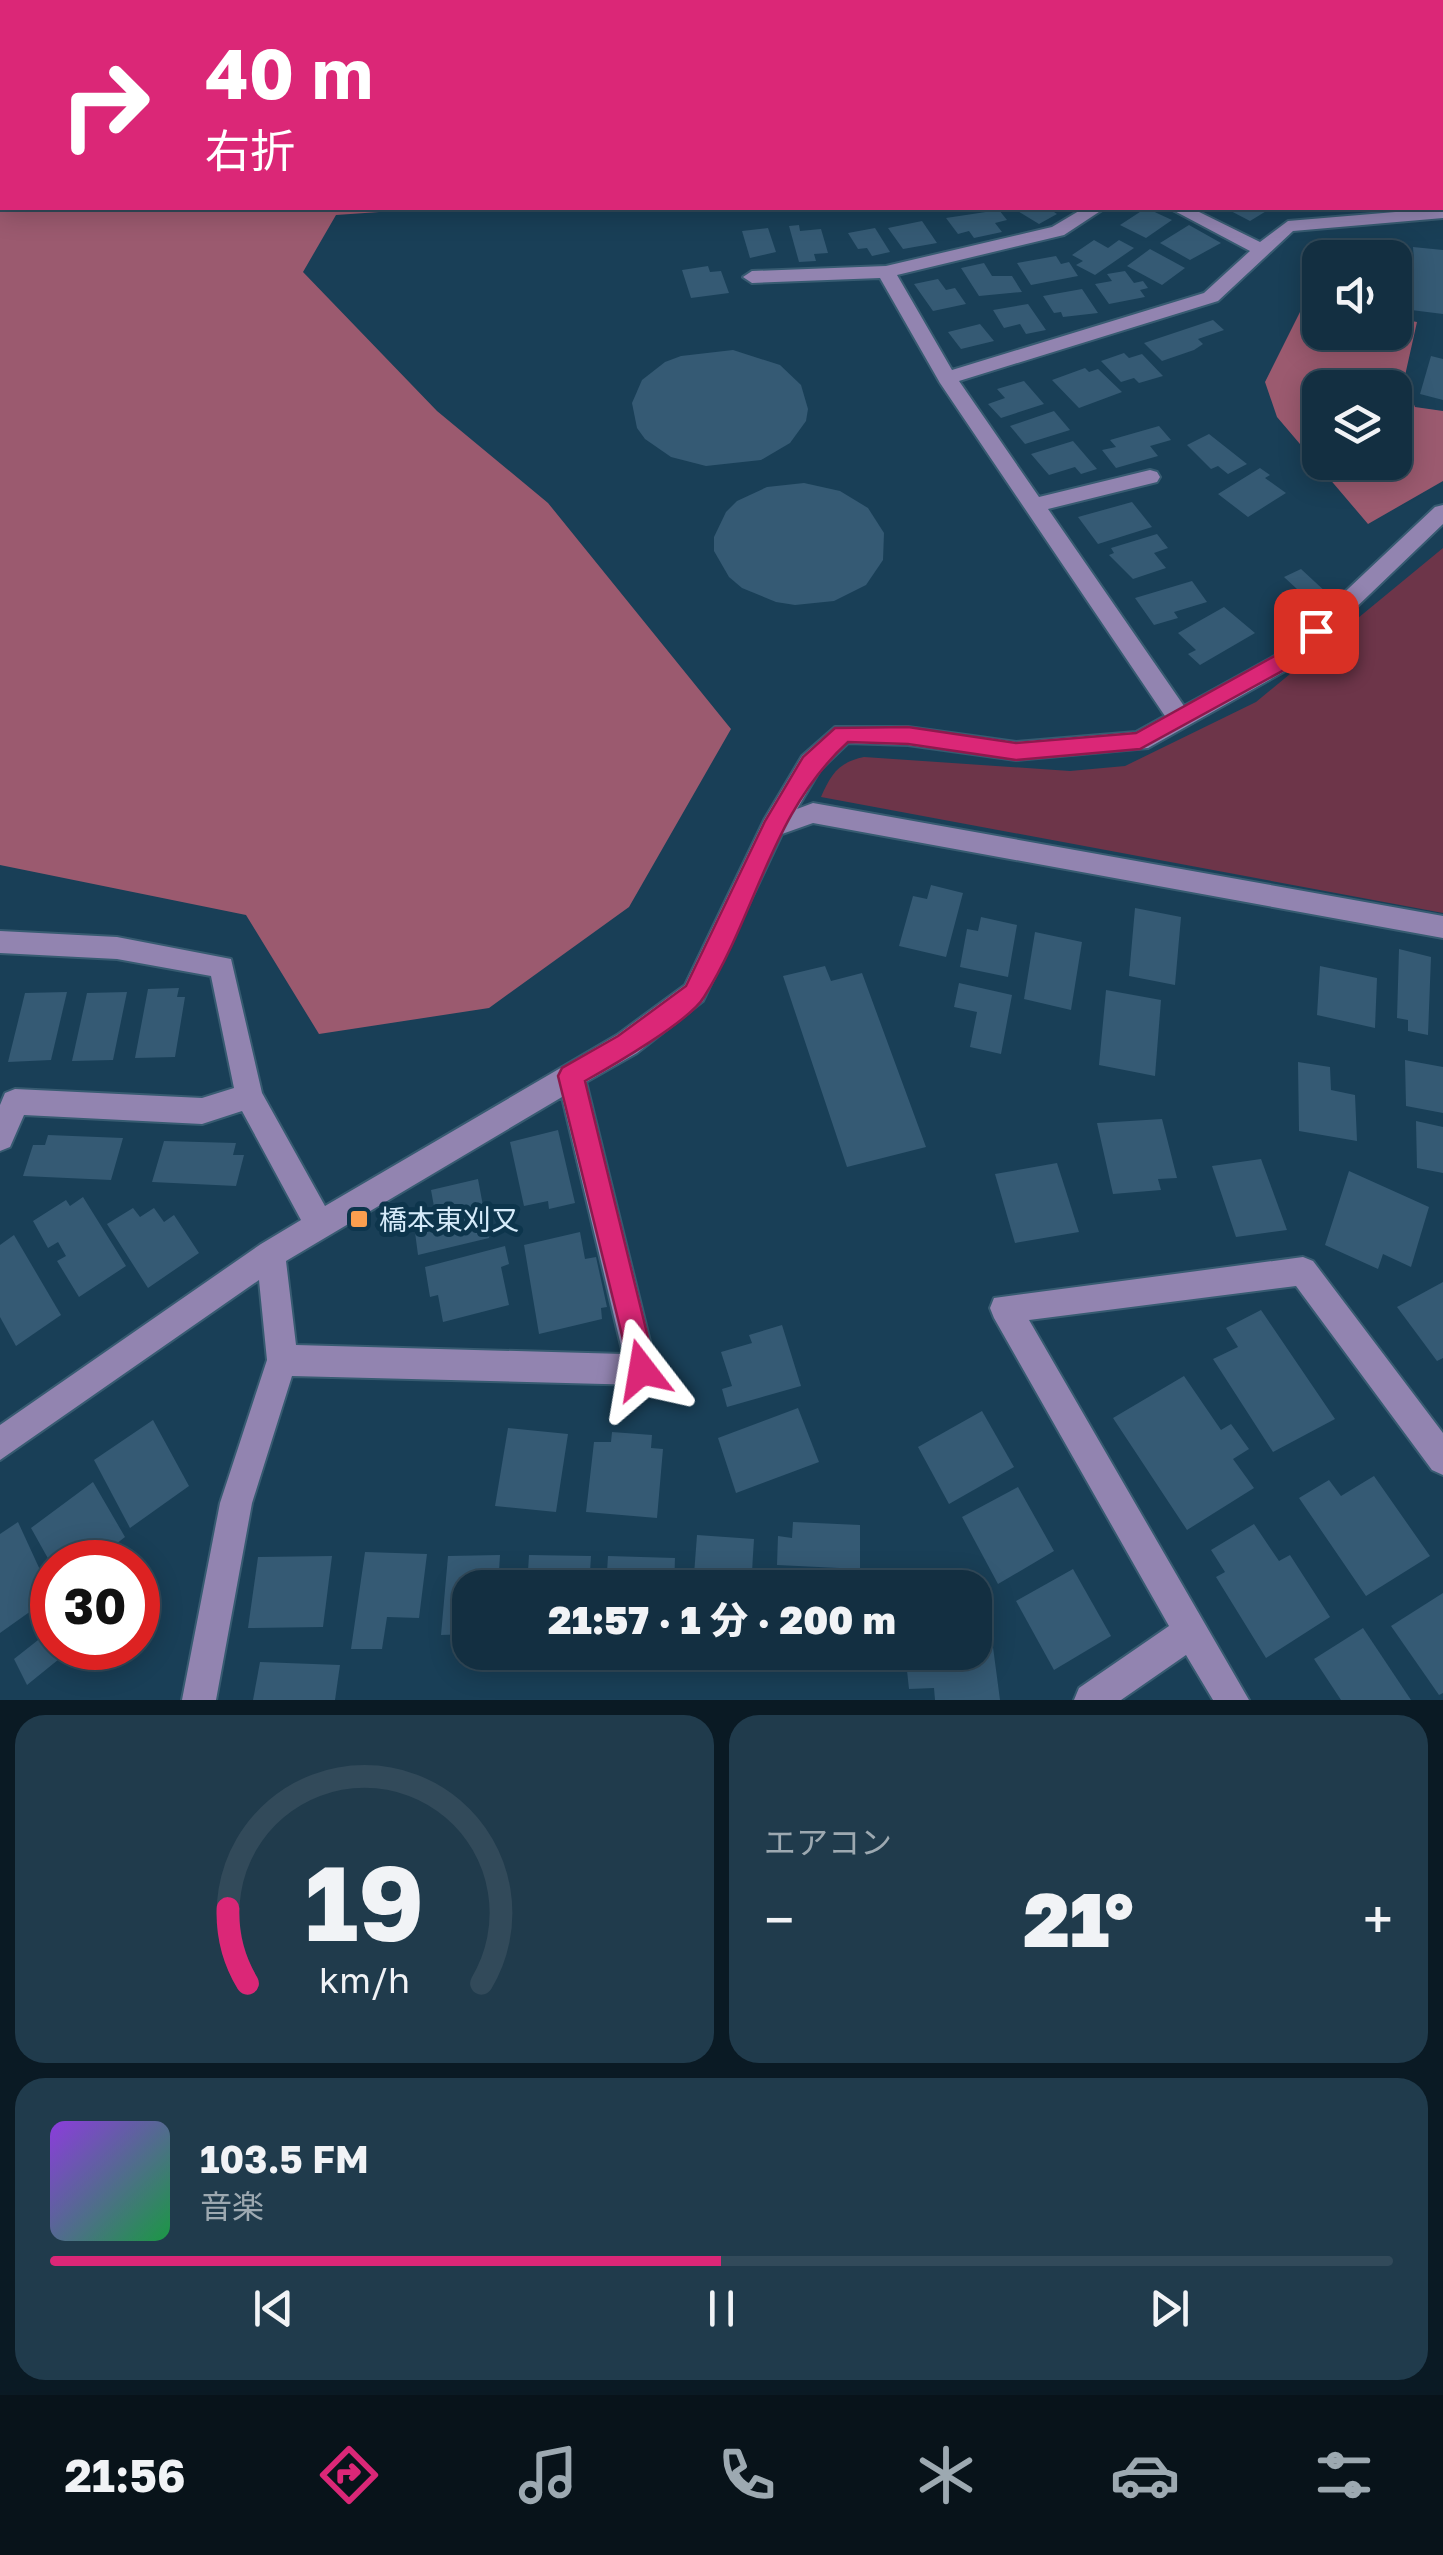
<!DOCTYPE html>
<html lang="ja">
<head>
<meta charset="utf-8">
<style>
	:root { --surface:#132f41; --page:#203b4c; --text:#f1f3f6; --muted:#9da9b1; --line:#324a5a; --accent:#db2777 }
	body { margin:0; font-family:"Golos Text","Noto Sans JP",sans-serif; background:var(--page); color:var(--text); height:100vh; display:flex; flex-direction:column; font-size:38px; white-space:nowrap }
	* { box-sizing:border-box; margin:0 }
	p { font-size:32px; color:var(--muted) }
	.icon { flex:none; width:55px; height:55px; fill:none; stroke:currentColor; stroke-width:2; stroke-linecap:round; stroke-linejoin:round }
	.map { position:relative; height:1700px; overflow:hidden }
	.drawer { display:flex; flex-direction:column; gap:15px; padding:15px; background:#0a1a24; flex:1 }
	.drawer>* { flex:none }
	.banner { position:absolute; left:0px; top:0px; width:1445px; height:210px; box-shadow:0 5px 25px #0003,0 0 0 2px var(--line); background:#db2777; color:#fff; overflow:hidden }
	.fabs { position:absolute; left:1302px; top:240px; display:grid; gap:20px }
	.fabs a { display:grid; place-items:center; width:110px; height:110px; border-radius:20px; background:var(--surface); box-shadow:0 5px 25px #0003,0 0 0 2px var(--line); font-size:50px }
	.speed { position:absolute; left:30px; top:1540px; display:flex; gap:20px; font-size:50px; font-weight:700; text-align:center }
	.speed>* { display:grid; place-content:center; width:130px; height:130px; border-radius:50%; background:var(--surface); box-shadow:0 5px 25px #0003,0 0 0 2px var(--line); line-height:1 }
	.speed .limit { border:15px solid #d22; background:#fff; color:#111 }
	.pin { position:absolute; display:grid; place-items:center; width:85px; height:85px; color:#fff; margin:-42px; border-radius:20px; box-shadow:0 5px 15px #0006 }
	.me { position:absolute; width:110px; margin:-55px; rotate:346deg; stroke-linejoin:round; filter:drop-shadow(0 0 8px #0008) }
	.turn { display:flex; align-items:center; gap:35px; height:210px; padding:0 40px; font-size:45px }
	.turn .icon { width:130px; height:130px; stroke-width:2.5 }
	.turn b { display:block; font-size:70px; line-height:85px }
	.big { font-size:75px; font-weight:800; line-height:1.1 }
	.drawer .widget { flex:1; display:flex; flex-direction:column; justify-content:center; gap:15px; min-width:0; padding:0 35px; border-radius:30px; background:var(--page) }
	.drawer .dial { align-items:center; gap:0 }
	.dial svg { height:260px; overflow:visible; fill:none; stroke:var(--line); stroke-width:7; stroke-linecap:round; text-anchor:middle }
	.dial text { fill:var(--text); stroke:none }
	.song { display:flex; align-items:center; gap:30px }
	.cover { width:120px; height:120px; border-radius:15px; background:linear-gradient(135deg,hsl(270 70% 55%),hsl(140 70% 35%)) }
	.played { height:10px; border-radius:5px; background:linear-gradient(90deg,var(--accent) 50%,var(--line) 50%) }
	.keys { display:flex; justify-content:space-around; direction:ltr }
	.heat { display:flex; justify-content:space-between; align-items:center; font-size:55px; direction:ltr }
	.drawer .tiles { flex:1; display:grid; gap:15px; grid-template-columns:1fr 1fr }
	.widget:last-child { grid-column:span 2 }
	.trip { position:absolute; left:452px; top:1570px; width:540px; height:100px; border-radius:30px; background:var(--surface); box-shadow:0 5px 25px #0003,0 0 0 2px var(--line); font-weight:800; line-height:100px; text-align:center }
	.tabs { display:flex; height:160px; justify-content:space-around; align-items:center; background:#08131a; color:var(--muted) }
	.tabs .icon { width:70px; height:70px }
	.tabs .current { color:var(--accent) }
	.tabs b { font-size:45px; color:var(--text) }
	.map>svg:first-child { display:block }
	.green { fill:#6d3549 }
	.forest { fill:#9b5a6f; fill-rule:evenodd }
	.building { fill:#355a74 }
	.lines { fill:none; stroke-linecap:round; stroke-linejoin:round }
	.minor-casing { stroke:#375b71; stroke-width:4 }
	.minor { fill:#9284b0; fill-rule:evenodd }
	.route { fill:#db2777; stroke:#8e194d; stroke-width:2.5 }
	.poi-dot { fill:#fa9f4f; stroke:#0d354c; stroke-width:4 }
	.labels { text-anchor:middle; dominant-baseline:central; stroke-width:10; stroke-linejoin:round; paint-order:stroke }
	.poi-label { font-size:28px; fill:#d6ebfa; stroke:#0d354c; text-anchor:start }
</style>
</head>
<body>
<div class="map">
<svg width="1443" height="1700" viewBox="0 0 1443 1700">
	<rect width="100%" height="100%" fill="#193f57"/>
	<path class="green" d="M1443,548V913L821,797C831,774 839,762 864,757L1070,771L1125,766L1256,702Z"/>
	<g class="forest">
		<path d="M0,0H1094L2,2V208H437L336,215L303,272L437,411L548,503L731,729L629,907L489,1008L319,1034L246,915L0,865Z"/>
		<path d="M1320,272V332H1395V318L1417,322L1404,380L1415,407L1443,411V481L1368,524L1277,417L1265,382ZM1320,388H1395V462H1320Z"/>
	</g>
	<g class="building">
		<path d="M1020,208H1055L1051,210L1057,214L1039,224L1016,210Z"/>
		<path d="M1146,208L1172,220L1146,238L1120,225Z"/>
		<path d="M1225,208H1264L1268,210L1250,221Z"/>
		<path d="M999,210L1007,220L995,223L1002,232L974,238L969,231L958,234L946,218Z"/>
		<path d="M922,221L937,243L903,249L888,228Z"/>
		<path d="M799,225L800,231L821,229L828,253L814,254L816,261L799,262L789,226Z"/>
		<path d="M1189,225L1221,243L1190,260L1160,243Z"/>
		<path d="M768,228L776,252L750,258L742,231Z"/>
		<path d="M875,228L890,252L872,256L867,248L858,249L848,233Z"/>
		<path d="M1094,240L1108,248L1119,240L1134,248L1095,275L1076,265L1083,261L1072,255Z"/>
		<path d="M1413,247L1443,250V314L1395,308L1397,258L1414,260Z"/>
		<path d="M1150,249L1185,268L1162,285L1127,266Z"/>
		<path d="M1056,256L1061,264L1069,262L1078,276L1031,285L1017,263Z"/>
		<path d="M984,263L992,276H1012L1022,292L979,296L961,268Z"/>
		<path d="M708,266L710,272L721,271L729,293L691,298L682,270Z"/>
		<path d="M1125,271L1134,283L1143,281L1148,288L1140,290L1145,297L1109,304L1095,284L1112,281L1107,274Z"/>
		<path d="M938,279L946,290L955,288L966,304L933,311L914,284Z"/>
		<path d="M1082,289L1098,313L1063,317L1061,312L1054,313L1043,296Z"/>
		<path d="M1028,304L1046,330L1026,334L1020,324L1004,328L993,310Z"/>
		<path d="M1213,320L1224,330L1198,339L1203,344L1194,350L1162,361L1144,343Z"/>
		<path d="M980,324L994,341L961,349L948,332Z"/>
		<path d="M733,350L780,365L801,385L808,409L806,421L790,443L761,460L706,466L671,457L645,439L637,428L632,403L642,380L665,362L681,356Z"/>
		<path d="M1124,353L1129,358L1142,354L1163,376L1139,383L1134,378L1121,382L1101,361Z"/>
		<path d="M1431,356L1443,359V400L1420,394Z"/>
		<path d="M1085,368L1089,372L1098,369L1122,392L1079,408L1052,380Z"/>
		<path d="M1024,381L1044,404L1001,418L988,404L1005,398L997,389Z"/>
		<path d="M1054,411L1070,430L1025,444L1010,426Z"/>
		<path d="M1159,426L1171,440L1150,446L1158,456L1116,468L1102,450L1116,447L1110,440Z"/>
		<path d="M1209,434L1247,464L1228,474L1218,466L1211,469L1187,445Z"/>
		<path d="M1073,441L1097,469L1081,474L1075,467L1049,475L1031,454Z"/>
		<path d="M1260,468L1270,475L1265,478L1286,493L1248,517L1218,494Z"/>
		<path d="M804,483L840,491L868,508L884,533L883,560L866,585L834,601L795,605L776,602L742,588L729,577L714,551V537L726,512L737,501L767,487Z"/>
		<path d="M1132,502L1152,527L1098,544L1078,517Z"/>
		<path d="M1157,534L1168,548L1154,553L1166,568L1133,579L1109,555L1114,553L1111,548Z"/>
		<path d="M1301,569L1328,594L1311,602L1284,577Z"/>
		<path d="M1192,581L1207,602L1174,612L1178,618L1154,625L1135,598Z"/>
		<path d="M1224,607L1255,633L1200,665L1188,654L1196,650L1178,633Z"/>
		<path d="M931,885L963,893L946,957L899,946L913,896L927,899Z"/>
		<path d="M1135,908L1181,917L1175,985L1129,976Z"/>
		<path d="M981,917L1017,925L1008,977L960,967L967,929L978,931Z"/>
		<path d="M1035,932L1082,942L1071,1010L1024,999Z"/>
		<path d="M1399,949L1431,957L1428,1035L1408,1031V1020L1397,1018Z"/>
		<path d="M825,966L831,981L862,973L926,1147L847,1167L783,976Z"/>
		<path d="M1320,966L1377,978L1375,1028L1317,1015Z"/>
		<path d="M959,983L1012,995L1001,1054L970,1047L977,1012L954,1007Z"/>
		<path d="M179,988L177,997H185L175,1057L135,1058L148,989Z"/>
		<path d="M1106,990L1161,1000L1155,1076L1099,1065Z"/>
		<path d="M67,992L51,1060L8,1062L25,993Z"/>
		<path d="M127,992L113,1060L72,1061L87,993Z"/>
		<path d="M1405,1060L1443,1067V1113L1406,1106Z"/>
		<path d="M1298,1062L1330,1067L1331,1090L1355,1095L1357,1141L1299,1131Z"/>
		<path d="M1162,1119L1177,1178L1158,1179L1161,1190L1113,1194L1097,1123Z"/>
		<path d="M1416,1121L1443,1127V1173L1417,1168Z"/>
		<path d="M558,1130L575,1203L549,1209L548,1201L524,1206L510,1142Z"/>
		<path d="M48,1135L123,1138L111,1180L23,1176L33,1145H45Z"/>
		<path d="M164,1141L236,1143L233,1155H244L236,1186L152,1182Z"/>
		<path d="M1261,1159L1287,1230L1236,1237L1212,1166Z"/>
		<path d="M1057,1163L1079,1232L1015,1243L995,1174Z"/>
		<path d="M1349,1171L1429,1207L1411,1267L1383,1254L1378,1269L1325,1245Z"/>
		<path d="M478,1179L489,1238L418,1255L413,1217L435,1212L431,1190Z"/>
		<path d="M83,1197L126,1266L79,1297L57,1261L66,1256L58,1242L48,1248L33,1221L66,1200L70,1206Z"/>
		<path d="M133,1208L140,1217L154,1208L164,1222L174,1215L199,1253L148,1288L107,1224Z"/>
		<path d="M580,1232L585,1259L596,1257L607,1307L601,1308L602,1319L539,1334L524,1245Z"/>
		<path d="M14,1235L61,1315L16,1346L0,1317V1245Z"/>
		<path d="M505,1246L509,1264L501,1267L509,1305L443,1322L438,1295L430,1297L425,1267Z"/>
		<path d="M1443,1282V1358L1437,1361L1397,1307Z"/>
		<path d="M1261,1310L1335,1419L1273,1452L1213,1359L1238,1347L1226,1328Z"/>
		<path d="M782,1325L801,1386L727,1407L722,1389L732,1386L721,1352L752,1343L749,1335Z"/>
		<path d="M1184,1376L1221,1430L1231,1424L1249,1449L1233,1459L1254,1488L1187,1530L1113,1418Z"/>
		<path d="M798,1408L819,1462L736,1493L718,1438Z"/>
		<path d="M982,1411L1014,1467L949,1504L918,1447Z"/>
		<path d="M153,1420L189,1486L130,1528L94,1460Z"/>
		<path d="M508,1428L568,1434L556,1512L495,1506Z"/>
		<path d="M612,1432L652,1435L651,1448L663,1449L657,1518L586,1512L594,1442H611Z"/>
		<path d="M1374,1476L1430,1556L1366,1596L1299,1498L1329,1480L1341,1496Z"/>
		<path d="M93,1482L125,1537L116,1544L121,1552L108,1562H50L31,1528Z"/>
		<path d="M1018,1487L1054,1551L998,1584L962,1517Z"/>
		<path d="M18,1522L52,1596L0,1633V1534Z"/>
		<path d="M793,1522L860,1525V1569L777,1565L778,1536L792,1538Z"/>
		<path d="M1254,1524L1279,1561L1290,1555L1330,1617L1266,1658L1216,1577L1225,1572L1211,1550Z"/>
		<path d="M697,1535L754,1539L751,1588H693Z"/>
		<path d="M365,1552L427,1554L419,1618L387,1617L382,1649H351Z"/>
		<path d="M500,1555L498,1588H470V1634L441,1635L448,1556Z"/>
		<path d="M529,1555L591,1556L589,1588H527Z"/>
		<path d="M332,1556L323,1627L248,1628L258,1557Z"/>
		<path d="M608,1556L675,1558L674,1588H606Z"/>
		<path d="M1073,1569L1111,1636L1054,1670L1016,1601Z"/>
		<path d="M138,1587L150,1607L140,1614L147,1626L138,1633Z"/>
		<path d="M1443,1593V1693L1439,1695L1391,1626Z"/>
		<path d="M1363,1628L1411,1700H1341L1314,1659Z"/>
		<path d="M52,1629V1648H120L101,1663L94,1649L71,1667L64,1655L27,1685L14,1659Z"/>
		<path d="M991,1632L1000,1700H935L934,1688L909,1689L905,1652H975V1633Z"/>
		<path d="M786,1652H831V1658L786,1657Z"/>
		<path d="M260,1662L340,1665L335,1700H253Z"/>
	</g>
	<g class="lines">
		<defs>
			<g id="minor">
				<path d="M1084,208H1105L1064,235L897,275L952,370L1204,293L1250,251L1169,208H1191L1260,242L1288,221L1443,208V218L1293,231L1218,301L959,381L1039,497L1150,470L1157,472L1160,477L1157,482L1048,509L1184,706L1280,653L1435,507L1443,505V524L1296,665L1148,748L1016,760L908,745L848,743L820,770L797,809L813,803L1443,916V938L813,823L782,834L703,1001L637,1053L586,1082L657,1370L653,1381L642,1385L292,1376L252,1503L216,1700H182L220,1503L267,1360L259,1280L0,1460V1425L261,1244L301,1220L242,1111L202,1124L24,1115L10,1147L0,1151V1105L5,1093L15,1089L202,1098L234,1088L211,976L117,959L0,953V931L117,937L231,959L262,1093L325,1206L617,1035L685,985L764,820L802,756L835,727H908L1016,742L1136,732L1165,716L940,383L880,278L752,283L743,277L752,271L886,266L1052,227ZM562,1097L623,1354L296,1345L286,1261Z"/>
				<path d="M1303,1257L1313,1261L1443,1433V1475L1432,1470L1296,1286L1029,1320L1249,1700H1213L1186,1655L1121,1700H1074L1079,1688L1169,1626L994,1318L990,1308L994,1298Z"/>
			</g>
		</defs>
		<use href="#minor" class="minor-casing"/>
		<use href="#minor" class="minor"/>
	</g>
	<path class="route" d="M1316,623L1326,631L1295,664L1140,749L1016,760L908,744L848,742C771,812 757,913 704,997C690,1021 612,1066 585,1081L656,1370L652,1380L642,1384L633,1380L558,1076L562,1068L618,1036L686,986L765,821L803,757L835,728L908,727L1016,743L1136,733L1280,653L1308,625Z"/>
	<rect class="poi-dot" x="349" y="1209" width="20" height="20" rx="5"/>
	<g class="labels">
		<g class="poi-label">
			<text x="379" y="1219">橋本東刈又</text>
		</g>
	</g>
</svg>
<div class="fabs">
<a><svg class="icon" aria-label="sound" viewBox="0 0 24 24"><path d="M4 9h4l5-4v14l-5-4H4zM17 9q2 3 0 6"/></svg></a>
<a><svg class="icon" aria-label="layers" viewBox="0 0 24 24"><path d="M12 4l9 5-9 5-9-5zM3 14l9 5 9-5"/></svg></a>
</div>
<div class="speed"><div class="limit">30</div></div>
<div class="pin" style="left:1316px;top:631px;background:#d93025"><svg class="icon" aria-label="arrive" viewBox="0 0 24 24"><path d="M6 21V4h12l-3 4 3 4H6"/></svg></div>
<svg class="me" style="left:642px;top:1370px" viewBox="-20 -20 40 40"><path d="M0-17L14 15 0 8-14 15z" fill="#db2777" stroke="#fff" stroke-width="4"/></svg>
<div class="trip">21:57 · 1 分 · 200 m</div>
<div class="banner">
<div class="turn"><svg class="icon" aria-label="right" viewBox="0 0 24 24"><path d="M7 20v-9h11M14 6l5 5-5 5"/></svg><div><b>40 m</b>右折</div></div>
</div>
</div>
<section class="drawer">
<div class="tiles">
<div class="widget dial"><svg viewBox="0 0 100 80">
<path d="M14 69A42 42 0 1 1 86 69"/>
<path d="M14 69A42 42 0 0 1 8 46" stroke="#db2777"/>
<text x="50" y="56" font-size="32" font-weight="700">19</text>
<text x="50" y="72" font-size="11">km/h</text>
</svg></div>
<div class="widget"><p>エアコン</p>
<div class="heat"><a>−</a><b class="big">21°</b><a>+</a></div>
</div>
<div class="widget">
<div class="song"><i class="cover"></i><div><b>103.5 FM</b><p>音楽</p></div></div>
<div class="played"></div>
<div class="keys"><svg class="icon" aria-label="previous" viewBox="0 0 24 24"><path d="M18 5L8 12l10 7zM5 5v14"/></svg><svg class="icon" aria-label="pause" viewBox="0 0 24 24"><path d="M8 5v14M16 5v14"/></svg><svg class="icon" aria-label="next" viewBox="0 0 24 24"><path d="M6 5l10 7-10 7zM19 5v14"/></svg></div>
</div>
</div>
</section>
<nav class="tabs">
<b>21:56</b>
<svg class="icon current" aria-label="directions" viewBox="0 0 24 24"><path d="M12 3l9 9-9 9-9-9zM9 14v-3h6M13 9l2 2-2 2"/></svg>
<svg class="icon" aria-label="music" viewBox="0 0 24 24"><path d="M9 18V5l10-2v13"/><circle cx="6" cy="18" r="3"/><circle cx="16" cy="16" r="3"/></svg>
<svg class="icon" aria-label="phone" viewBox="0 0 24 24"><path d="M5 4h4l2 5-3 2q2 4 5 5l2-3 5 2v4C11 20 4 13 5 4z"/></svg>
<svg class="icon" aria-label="climate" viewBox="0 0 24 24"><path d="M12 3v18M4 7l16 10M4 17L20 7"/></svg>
<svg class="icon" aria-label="car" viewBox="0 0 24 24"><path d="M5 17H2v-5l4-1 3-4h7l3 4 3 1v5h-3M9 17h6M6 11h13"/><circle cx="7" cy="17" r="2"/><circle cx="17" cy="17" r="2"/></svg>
<svg class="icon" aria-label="filters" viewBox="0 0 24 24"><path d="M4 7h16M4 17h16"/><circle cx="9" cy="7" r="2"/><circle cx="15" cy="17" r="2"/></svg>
</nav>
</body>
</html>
